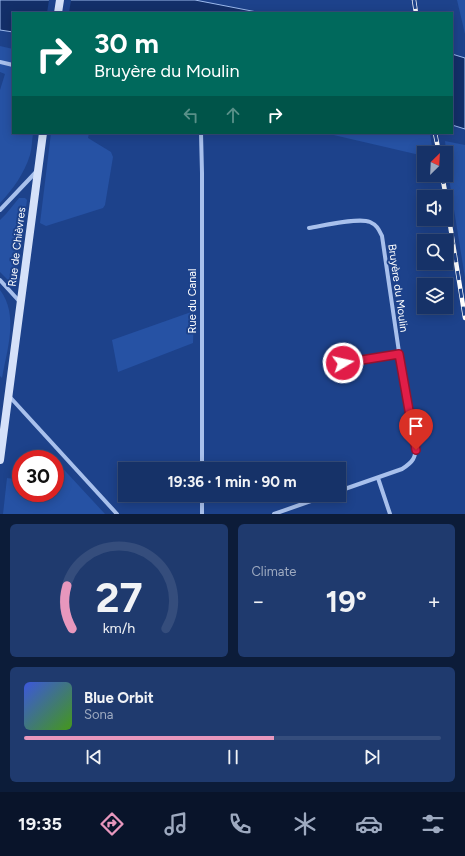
<!DOCTYPE html>
<html lang="en">
<head>
<meta charset="utf-8">
<style>
	:root { --surface:#163268; --page:#1f3a6e; --text:#f1f3f6; --muted:#9eaac0; --line:#354d7c; --accent:#e797bd }
	body { margin:0; font-family:Figtree,sans-serif; background:var(--page); color:var(--text); height:100vh; display:flex; flex-direction:column; font-size:15px; white-space:nowrap }
	* { box-sizing:border-box; margin:0 }
	p { font-size:13px; color:var(--muted) }
	.icon { flex:none; width:22px; height:22px; fill:none; stroke:currentColor; stroke-width:2; stroke-linecap:round; stroke-linejoin:round }
	.map { position:relative; height:514px; overflow:hidden }
	.details { display:flex; flex-direction:column; gap:10px; padding:10px; background:#0c1c39; flex:1 }
	.details>* { flex:none }
	.top-card { position:absolute; left:12px; top:12px; width:441px; height:122px; border-radius:0px; box-shadow:0 2px 10px #0003,0 0 0 1px var(--line); background:#00695c; color:#fff; overflow:hidden }
	.needle { width:26px; rotate:24deg }
	.fabs { position:absolute; left:417px; top:146px; display:grid; gap:8px }
	.fabs a { display:grid; place-items:center; width:36px; height:36px; border-radius:0px; background:var(--surface); box-shadow:0 2px 10px #0003,0 0 0 1px var(--line); font-size:20px }
	.speed { position:absolute; left:12px; top:450px; display:flex; gap:8px; font-size:20px; font-weight:700; text-align:center }
	.speed>* { display:grid; place-content:center; width:52px; height:52px; border-radius:50%; background:var(--surface); box-shadow:0 2px 10px #0003,0 0 0 1px var(--line); line-height:1 }
	.speed .limit { border:6px solid #d22; background:#fff; color:#111 }
	.pin { position:absolute; display:grid; place-items:center; width:34px; height:34px; color:#fff; margin:-41px -17px; border-radius:50% 50% 50% 0; rotate:-45deg; box-shadow:0 0 4px #0007 }
	.pin .icon { rotate:45deg }
	.me { position:absolute; width:44px; margin:-22px; rotate:81deg; stroke-linejoin:round; filter:drop-shadow(0 0 3px #0008) }
	.turn { display:flex; align-items:center; gap:14px; height:84px; padding:0 16px; font-size:18px }
	.turn .icon { width:52px; height:52px; stroke-width:2.5 }
	.turn b { display:block; font-size:28px; line-height:34px }
	.lanes { display:flex; align-items:center; height:38px; padding:0 16px; background:#0003; justify-content:center; gap:20px; direction:ltr }
	.lanes .off { opacity:.35 }
	.big { font-size:30px; font-weight:700; line-height:1.1 }
	.details .widget { flex:1; display:flex; flex-direction:column; justify-content:center; gap:6px; min-width:0; padding:0 14px; border-radius:6px; background:var(--page) }
	.details .dial { align-items:center; gap:0 }
	.dial svg { height:104px; overflow:visible; fill:none; stroke:var(--line); stroke-width:7; stroke-linecap:round; text-anchor:middle }
	.dial text { fill:var(--text); stroke:none }
	.song { display:flex; align-items:center; gap:12px }
	.cover { width:48px; height:48px; border-radius:6px; background:linear-gradient(135deg,hsl(230 70% 55%),hsl(100 70% 35%)) }
	.played { height:4px; border-radius:2px; background:linear-gradient(90deg,var(--accent) 60%,var(--line) 60%) }
	.keys { display:flex; justify-content:space-around; direction:ltr }
	.heat { display:flex; justify-content:space-between; align-items:center; font-size:22px; direction:ltr }
	.details .tiles { flex:1; display:grid; gap:10px; grid-template-columns:1fr 1fr }
	.widget:last-child { grid-column:span 2 }
	.trip { position:absolute; left:118px; top:462px; width:228px; height:40px; border-radius:0px; background:var(--surface); box-shadow:0 2px 10px #0003,0 0 0 1px var(--line); font-weight:700; line-height:40px; text-align:center }
	.dock { display:flex; height:64px; justify-content:space-around; align-items:center; background:#09142a; color:var(--muted) }
	.dock .icon { width:28px; height:28px }
	.dock .selected { color:var(--accent) }
	.dock b { font-size:18px; color:var(--text) }
	.map>svg:first-child { display:block }
	.green { fill:#2652a4 }
	.water { fill:#132f69; stroke:#9cbaee }
	.pier { fill:#1d428b }
	.lines { fill:none; stroke-linecap:round; stroke-linejoin:round }
	.minor { stroke:#a8c0ec; stroke-width:4 }
	.secondary { stroke:#d5e1f9; stroke-width:8 }
	.rail-casing { stroke:#fff; stroke-width:4.5 }
	.rail { stroke:#1d428b; stroke-width:3; stroke-dasharray:9; stroke-linecap:butt }
	.route-casing { stroke:#92132f; stroke-width:10 }
	.route { stroke:#e11d48; stroke-width:7 }
	.labels { text-anchor:middle; dominant-baseline:central; stroke-width:4; stroke-linejoin:round; paint-order:stroke }
	.street-label { font-size:11px; fill:#fff; stroke:#1d428b }
</style>
</head>
<body>
<div class="map">
<svg width="465" height="514" viewBox="0 0 465 514">
	<rect width="100%" height="100%" fill="#1d428b"/>
	<g class="green">
		<path d="M457,0H465V34Z"/>
		<path d="M0,46L13,49V133H33C32,140 32,148 30,155C24,174 13,189 0,203V90L5,74L0,72Z"/>
		<path d="M51,133H89L88,138L111,152L113,157L105,205L103,208L46,226L40,223Z"/>
		<path d="M325,133H424L430,134L433,153H424V156Z"/>
		<path d="M445,141L465,145V278L446,160V153L445,151H446Z"/>
		<path d="M19,198H25L27,200L15,282L11,283L0,272V220L6,214Z"/>
		<path d="M0,290C19,315 7,350 2,378L0,376Z"/>
		<path d="M194,311L193,343L118,372L112,340Z"/>
		<path d="M55,460L105,514H3L7,478L20,480L21,477V493H55Z"/>
	</g>
	<g class="water">
		<path d="M0,0H195L262,13H13V32L0,30Z"/>
		<path d="M452,54L465,58V129L452,125Z"/>
	</g>
	<path class="pier" d="M49,0H71L69,13H47Z"/>
	<g class="lines">
		<g class="minor">
			<path d="M0,62L13,65"/>
			<path d="M201,133L202,173V469"/>
			<path d="M0,210L36,172"/>
			<path d="M309,228C322,226 359,217 370,222C377,225 379,230 382,236L399,352L416,444C416,458 413,462 402,469L339,491"/>
			<path d="M0,280L20,302"/>
			<path d="M329,365L399,354"/>
			<path d="M9,396L117,514"/>
			<path d="M378,478L390,514"/>
			<path d="M202,514V495"/>
			<path d="M274,514L328,495"/>
		</g>
		<g class="secondary">
			<path d="M58,13L60,0"/>
			<path d="M0,460L43,133"/>
		</g>
		<defs>
			<g id="rail">
				<path d="M414,0L416,13"/>
				<path d="M435,133L439,153"/>
				<path d="M442,175L446,197"/>
				<path d="M446,200L465,318"/>
			</g>
		</defs>
		<use href="#rail" class="rail-casing"/>
		<use href="#rail" class="rail"/>
	</g>
	<g class="lines">
		<defs>
			<path id="route" d="M343,363L399,354L416,450"/>
		</defs>
		<use href="#route" class="route-casing"/>
		<use href="#route" class="route"/>
	</g>
	<g class="labels">
		<g class="street-label">
			<text transform="translate(17 247) rotate(-83)">Rue de Chièvres</text>
			<text transform="translate(398 288) rotate(82)">Bruyère du Moulin</text>
			<text transform="translate(192 301) rotate(-90)">Rue du Canal</text>
		</g>
	</g>
</svg>
<div class="fabs">
<a><svg class="needle" viewBox="-14 -14 28 28"><path d="M0-13l5 13h-10z" fill="#e53935"/><path d="M0 13l5-13h-10z" fill="#9eaac0"/></svg></a>
<a><svg class="icon" aria-label="sound" viewBox="0 0 24 24"><path d="M4 9h4l5-4v14l-5-4H4zM17 9q2 3 0 6"/></svg></a>
<a><svg class="icon" aria-label="search" viewBox="0 0 24 24"><circle cx="10" cy="10" r="6"/><path d="M15 15l6 6"/></svg></a>
<a><svg class="icon" aria-label="layers" viewBox="0 0 24 24"><path d="M12 4l9 5-9 5-9-5zM3 14l9 5 9-5"/></svg></a>
</div>
<div class="speed"><div class="limit">30</div></div>
<div class="pin" style="left:416px;top:450px;background:#d93025"><svg class="icon" aria-label="arrive" viewBox="0 0 24 24"><path d="M6 21V4h12l-3 4 3 4H6"/></svg></div>
<svg class="me" style="left:343px;top:363px" viewBox="-20 -20 40 40"><circle r="17" fill="#e11d48" stroke="#fff" stroke-width="3"/><path d="M0-11L8 9 0 5-8 9z" fill="#fff"/></svg>
<div class="trip">19:36 · 1 min · 90 m</div>
<div class="top-card">
<div class="turn"><svg class="icon" aria-label="right" viewBox="0 0 24 24"><path d="M7 20v-9h11M14 6l5 5-5 5"/></svg><div><b>30 m</b>Bruyère du Moulin</div></div>
<div class="lanes"><svg class="icon off" aria-label="left" viewBox="0 0 24 24"><path d="M17 20v-9H6M10 6l-5 5 5 5"/></svg><svg class="icon off" aria-label="ahead" viewBox="0 0 24 24"><path d="M12 20V5M6 11l6-6 6 6"/></svg><svg class="icon" aria-label="right" viewBox="0 0 24 24"><path d="M7 20v-9h11M14 6l5 5-5 5"/></svg></div>
</div>
</div>
<section class="details">
<div class="tiles">
<div class="widget dial"><svg viewBox="0 0 100 80">
<path d="M14 69A42 42 0 1 1 86 69"/>
<path d="M14 69A42 42 0 0 1 10 36" stroke="#e797bd"/>
<text x="50" y="56" font-size="32" font-weight="700">27</text>
<text x="50" y="72" font-size="11">km/h</text>
</svg></div>
<div class="widget"><p>Climate</p>
<div class="heat"><a>−</a><b class="big">19°</b><a>+</a></div>
</div>
<div class="widget">
<div class="song"><i class="cover"></i><div><b>Blue Orbit</b><p>Sona</p></div></div>
<div class="played"></div>
<div class="keys"><svg class="icon" aria-label="previous" viewBox="0 0 24 24"><path d="M18 5L8 12l10 7zM5 5v14"/></svg><svg class="icon" aria-label="pause" viewBox="0 0 24 24"><path d="M8 5v14M16 5v14"/></svg><svg class="icon" aria-label="next" viewBox="0 0 24 24"><path d="M6 5l10 7-10 7zM19 5v14"/></svg></div>
</div>
</div>
</section>
<nav class="dock">
<b>19:35</b>
<svg class="icon selected" aria-label="directions" viewBox="0 0 24 24"><path d="M12 3l9 9-9 9-9-9zM9 14v-3h6M13 9l2 2-2 2"/></svg>
<svg class="icon" aria-label="music" viewBox="0 0 24 24"><path d="M9 18V5l10-2v13"/><circle cx="6" cy="18" r="3"/><circle cx="16" cy="16" r="3"/></svg>
<svg class="icon" aria-label="phone" viewBox="0 0 24 24"><path d="M5 4h4l2 5-3 2q2 4 5 5l2-3 5 2v4C11 20 4 13 5 4z"/></svg>
<svg class="icon" aria-label="climate" viewBox="0 0 24 24"><path d="M12 3v18M4 7l16 10M4 17L20 7"/></svg>
<svg class="icon" aria-label="car" viewBox="0 0 24 24"><path d="M5 17H2v-5l4-1 3-4h7l3 4 3 1v5h-3M9 17h6M6 11h13"/><circle cx="7" cy="17" r="2"/><circle cx="17" cy="17" r="2"/></svg>
<svg class="icon" aria-label="filters" viewBox="0 0 24 24"><path d="M4 7h16M4 17h16"/><circle cx="9" cy="7" r="2"/><circle cx="15" cy="17" r="2"/></svg>
</nav>
</body>
</html>
